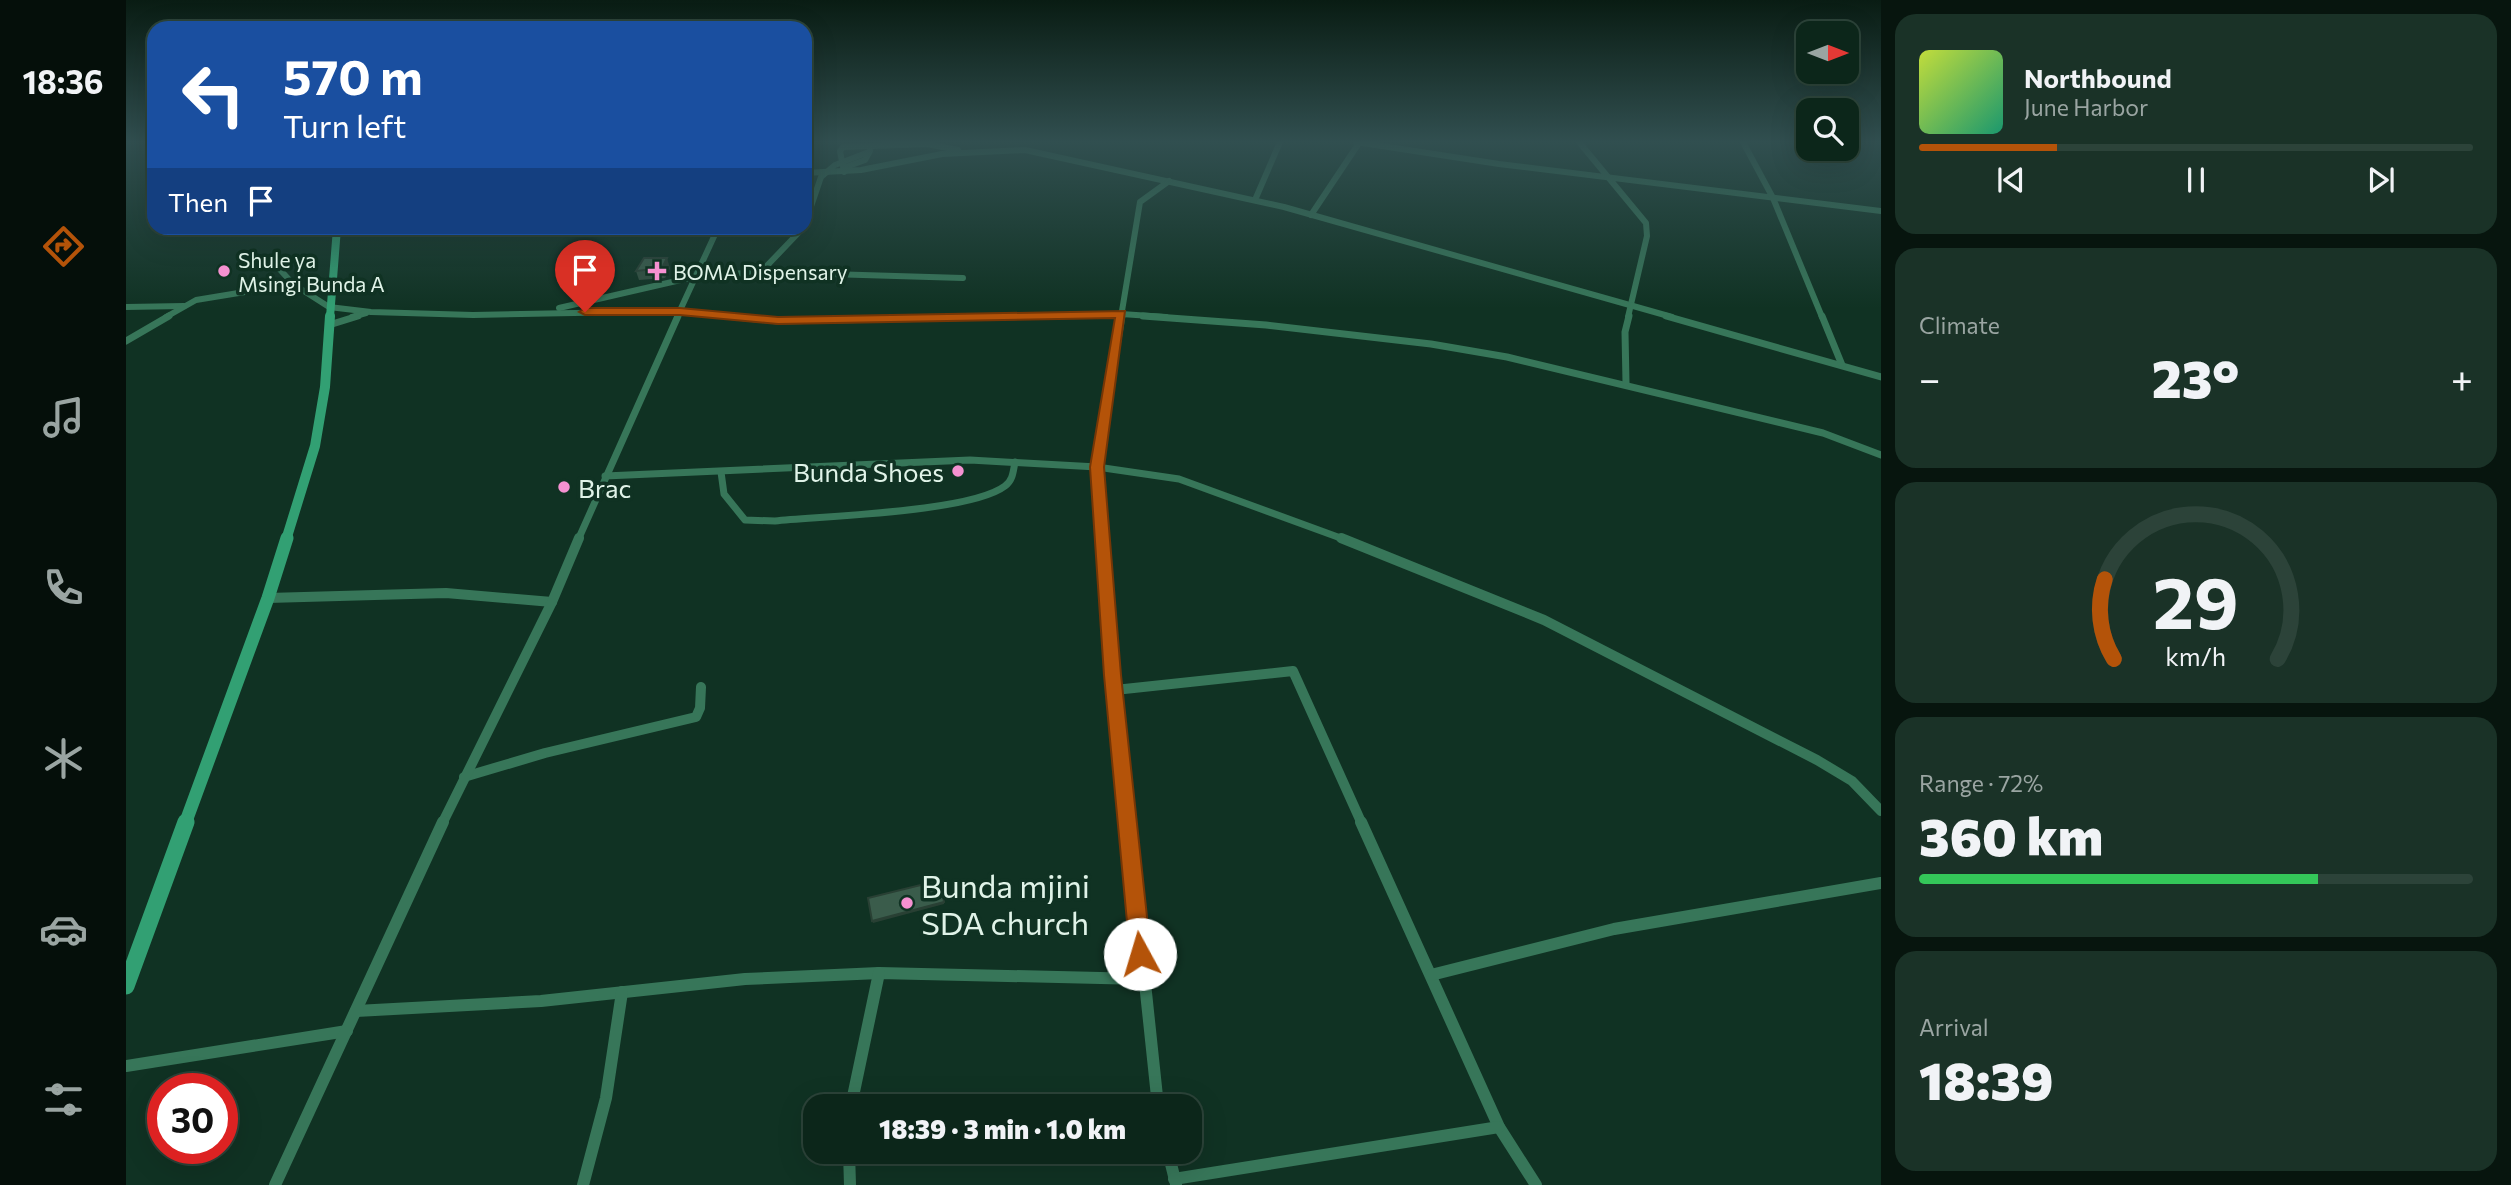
<!DOCTYPE html>
<html lang="en">
<head>
<meta charset="utf-8">
<style>
	:root { --surface:#0c261a; --page:#1a3227; --text:#f1f3f6; --muted:#9aa5a2; --line:#2c4339; --accent:#b45309 }
	body { margin:0; font-family:Commissioner,sans-serif; background:var(--page); color:var(--text); height:100vh; display:flex; flex-direction:column; font-size:26px; white-space:nowrap }
	* { box-sizing:border-box; margin:0 }
	p { font-size:23px; color:var(--muted) }
	.icon { flex:none; width:38px; height:38px; fill:none; stroke:currentColor; stroke-width:2; stroke-linecap:round; stroke-linejoin:round }
	.map { position:relative; flex:1; overflow:hidden }
	.drawer { display:flex; flex-direction:column; gap:14px; padding:14px; background:#07150e; width:630px }
	.drawer>* { flex:none }
	.top-card { position:absolute; left:21px; top:21px; width:665px; height:214px; border-radius:21px; box-shadow:0 7px 28px #0002,0 0 0 2px var(--line); background:#1a4fa0; color:#fff; overflow:hidden }
	.needle { width:46px; rotate:90deg }
	.tools { position:absolute; left:1670px; top:21px; display:grid; gap:14px }
	.tools a { display:grid; place-items:center; width:63px; height:63px; border-radius:14px; background:var(--surface); box-shadow:0 7px 28px #0002,0 0 0 2px var(--line); font-size:35px }
	.speed { position:absolute; left:21px; top:1073px; display:flex; gap:14px; font-size:35px; font-weight:700; text-align:center }
	.speed>* { display:grid; place-content:center; width:91px; height:91px; border-radius:50%; background:var(--surface); box-shadow:0 7px 28px #0002,0 0 0 2px var(--line); line-height:1 }
	.speed .limit { border:10px solid #d22; background:#fff; color:#111 }
	.pin { position:absolute; display:grid; place-items:center; width:60px; height:60px; color:#fff; margin:-72px -30px; border-radius:50% 50% 50% 0; rotate:-45deg; box-shadow:0 0 7px #0007 }
	.pin .icon { rotate:45deg }
	.me { position:absolute; width:77px; margin:-38px; rotate:354deg; stroke-linejoin:round; filter:drop-shadow(0 0 5px #0008) }
	.turn { display:flex; align-items:center; gap:24px; height:147px; padding:0 21px; font-size:32px }
	.turn .icon { width:91px; height:91px; stroke-width:2.5 }
	.turn b { display:block; font-size:49px; line-height:60px }
	.then { display:flex; align-items:center; height:66px; padding:0 21px; background:#0003; gap:14px; font-size:26px }
	.big { font-size:52px; font-weight:800; line-height:1.1 }
	.drawer .tile { flex:1; display:flex; flex-direction:column; justify-content:center; gap:10px; min-width:0; padding:0 24px; border-radius:21px; background:var(--page) }
	.drawer .dial { align-items:center; gap:0 }
	.dial svg { height:182px; overflow:visible; fill:none; stroke:var(--line); stroke-width:7; stroke-linecap:round; text-anchor:middle }
	.dial text { fill:var(--text); stroke:none }
	.song { display:flex; align-items:center; gap:21px }
	.cover { width:84px; height:84px; border-radius:10px; background:linear-gradient(135deg,hsl(70 70% 55%),hsl(160 70% 35%)) }
	.played { height:7px; border-radius:4px; background:linear-gradient(90deg,var(--accent) 25%,var(--line) 25%) }
	.keys { display:flex; justify-content:space-around; direction:ltr }
	.heat { display:flex; justify-content:space-between; align-items:center; font-size:38px; direction:ltr }
	.charge { height:10px; border-radius:5px; background:linear-gradient(90deg,#34c759 72%,var(--line) 0) }
	.trip { position:absolute; left:677px; top:1094px; width:399px; height:70px; border-radius:21px; background:var(--surface); box-shadow:0 7px 28px #0002,0 0 0 2px var(--line); font-weight:800; line-height:70px; text-align:center }
	main { display:flex; flex:1; min-height:0 }
	.tabs { display:flex; flex-direction:column; width:126px; justify-content:space-around; align-items:center; background:#050f0a; color:var(--muted) }
	.tabs .icon { width:49px; height:49px }
	.tabs .on { color:var(--accent) }
	.tabs b { font-size:32px; color:var(--text) }
	.map>svg:first-child { display:block }
	.lines { fill:none; stroke-linecap:round; stroke-linejoin:round }
	.street-far3 { stroke:#377659; stroke-width:6 }
	.street-far2 { stroke:#377659; stroke-width:7 }
	.street-far1 { stroke:#377659; stroke-width:10 }
	.street { stroke:#377659; stroke-width:12 }
	.secondary-far3 { stroke:#32a073; stroke-width:8 }
	.secondary-far2 { stroke:#32a073; stroke-width:10 }
	.secondary-far1 { stroke:#32a073; stroke-width:13 }
	.secondary { stroke:#32a073; stroke-width:17 }
	.wall { fill:#324f40 }
	.shaded-wall { fill:#294034 }
	.building { fill:#3a5c4b; stroke:#294034; stroke-width:2 }
	.route { fill:#b45309; stroke:#753606; stroke-width:2 }
	.poi-dot { fill:#f591d1; stroke:#103223; stroke-width:2.5 }
	.labels { text-anchor:middle; dominant-baseline:central; stroke-width:7; stroke-linejoin:round; paint-order:stroke }
	.far-poi-label { font-size:21px; fill:#e0f3e8; stroke:#103223; text-anchor:start }
	.poi-label { font-size:26px; fill:#e0f3e8; stroke:#103223; text-anchor:end }
	.near-poi-label { font-size:32px; fill:#e0f3e8; stroke:#103223; text-anchor:start }
</style>
</head>
<body>
<main>
<nav class="tabs">
<b>18:36</b>
<svg class="icon on" aria-label="directions" viewBox="0 0 24 24"><path d="M12 3l9 9-9 9-9-9zM9 14v-3h6M13 9l2 2-2 2"/></svg>
<svg class="icon" aria-label="music" viewBox="0 0 24 24"><path d="M9 18V5l10-2v13"/><circle cx="6" cy="18" r="3"/><circle cx="16" cy="16" r="3"/></svg>
<svg class="icon" aria-label="phone" viewBox="0 0 24 24"><path d="M5 4h4l2 5-3 2q2 4 5 5l2-3 5 2v4C11 20 4 13 5 4z"/></svg>
<svg class="icon" aria-label="climate" viewBox="0 0 24 24"><path d="M12 3v18M4 7l16 10M4 17L20 7"/></svg>
<svg class="icon" aria-label="car" viewBox="0 0 24 24"><path d="M5 17H2v-5l4-1 3-4h7l3 4 3 1v5h-3M9 17h6M6 11h13"/><circle cx="7" cy="17" r="2"/><circle cx="17" cy="17" r="2"/></svg>
<svg class="icon" aria-label="filters" viewBox="0 0 24 24"><path d="M4 7h16M4 17h16"/><circle cx="9" cy="7" r="2"/><circle cx="15" cy="17" r="2"/></svg>
</nav>
<div class="map">
<svg width="1755" height="1185" viewBox="0 0 1755 1185">
	<rect width="100%" height="100%" fill="#103223"/>
	<g class="lines">
		<g class="street-far3">
			<path d="M1230,142L1373,164L1755,211"/>
			<path d="M1453,142L1520,223L1521,236L1502,317"/>
			<path d="M1617,142L1647,198L1696,317"/>
			<path d="M720,167L739,160L744,151"/>
			<path d="M718,172L714,151L717,147L801,144L832,150"/>
			<path d="M679,173L735,170L816,154L899,150L1158,207L1546,317"/>
			<path d="M1129,200L1154,142"/>
			<path d="M1185,215L1233,143"/>
			<path d="M679,224L695,177L709,165L743,152"/>
			<path d="M148,263L167,284"/>
			<path d="M635,272L837,278"/>
			<path d="M0,307L58,306"/>
			<path d="M433,308L572,276L635,272L677,228"/>
			<path d="M40,317L70,300L167,284L203,307L245,312L347,315L554,311L617,317"/>
			<path d="M226,317L240,313"/>
			<path d="M551,317L591,230"/>
			<path d="M828,317L995,314L1040,317"/>
			<path d="M995,317L1014,202L1043,181"/>
		</g>
		<g class="street-far2">
			<path d="M600,316L652,321L914,316"/>
			<path d="M1017,316L1140,325L1305,344L1381,357L1697,433L1755,455"/>
			<path d="M1540,316L1755,377"/>
			<path d="M1696,316L1716,365"/>
			<path d="M203,325L232,316"/>
			<path d="M0,341L43,316"/>
			<path d="M1500,383L1499,332L1503,316"/>
			<path d="M595,472L598,494L619,520L649,521C698,516 845,512 879,486C887,480 887,472 889,462"/>
			<path d="M479,476L844,460L971,467L1053,479L1220,540"/>
			<path d="M452,540L552,316"/>
			<path d="M977,540L971,467L996,316"/>
		</g>
		<g class="street-far1">
			<path d="M976,538L1003,824"/>
			<path d="M1215,538L1418,620L1691,760L1726,781L1755,811"/>
			<path d="M142,598L320,593L426,602"/>
			<path d="M989,690L1167,671L1236,824"/>
			<path d="M338,777L419,753L570,717L574,708L575,687"/>
			<path d="M316,824L426,602L453,538"/>
		</g>
		<g class="street">
			<path d="M1002,822L1032,1106"/>
			<path d="M1235,822L1373,1127L1410,1185"/>
			<path d="M1305,975L1488,929L1755,883"/>
			<path d="M230,1011L415,1001L619,979L753,973L1017,979"/>
			<path d="M0,1066L221,1031"/>
			<path d="M725,1106L753,973"/>
			<path d="M723,1152L724,1185"/>
			<path d="M1042,1152L1050,1184"/>
			<path d="M1048,1179L1373,1127"/>
			<path d="M149,1185L317,822"/>
			<path d="M457,1185L480,1098L496,992"/>
		</g>
		<path class="secondary-far3" d="M204,317L211,228"/>
		<path class="secondary-far2" d="M160,540L189,446L199,387L204,316"/>
		<path class="secondary-far1" d="M59,824L142,598L161,538"/>
		<path class="secondary" d="M0,986L60,822"/>
	</g>
	<path class="wall" d="M544,268L539,278L513,280L510,271Z"/>
	<g class="shaded-wall">
		<path d="M541,258L544,268L539,278L536,268Z"/>
		<path d="M818,902V904L747,923L746,921Z"/>
	</g>
	<g class="building">
		<path d="M518,258H541L536,268L510,271Z"/>
		<path d="M815,880L818,902L746,921L742,898Z"/>
	</g>
	<linearGradient id="sky" x2="0" y2="1"><stop stop-color="#091c13"/><stop offset="0.46" stop-color="#314f50"/><stop offset="1" stop-color="#314f50" stop-opacity="0"/></linearGradient>
	<rect width="1755" height="308" fill="url(#sky)"/>
	<path class="route" d="M554,308L652,317L999,311L978,467L995,675L1025,954L1022,962L1014,965L1007,962L1004,954L978,675L964,467L989,318L652,324L554,315H459L453,312L459,308Z"/>
	<g class="poi-dot">
		<circle cx="98" cy="271" r="7"/>
		<path d="M527.5 260.5h7v7h7v7h-7v7h-7v-7h-7v-7h7z"/>
		<circle cx="832" cy="471" r="7"/>
		<circle cx="438" cy="487" r="7"/>
		<circle cx="781" cy="903" r="7"/>
	</g>
	<g class="labels">
		<g class="far-poi-label">
			<text x="112" y="259">Shule ya<tspan x="112" dy="24">Msingi Bunda A</tspan></text>
			<text x="547" y="271">BOMA Dispensary</text>
		</g>
		<g class="poi-label">
			<text x="818" y="471">Bunda Shoes</text>
			<text x="452" y="487" text-anchor="start">Brac</text>
		</g>
		<g class="near-poi-label">
			<text x="795" y="885">Bunda mjini<tspan x="795" dy="37">SDA church</tspan></text>
		</g>
	</g>
</svg>
<div class="tools">
<a><svg class="needle" viewBox="-14 -14 28 28"><path d="M0-13l5 13h-10z" fill="#e53935"/><path d="M0 13l5-13h-10z" fill="#9aa5a2"/></svg></a>
<a><svg class="icon" aria-label="search" viewBox="0 0 24 24"><circle cx="10" cy="10" r="6"/><path d="M15 15l6 6"/></svg></a>
</div>
<div class="speed"><div class="limit">30</div></div>
<div class="pin" style="left:459px;top:312px;background:#d93025"><svg class="icon" aria-label="arrive" viewBox="0 0 24 24"><path d="M6 21V4h12l-3 4 3 4H6"/></svg></div>
<svg class="me" style="left:1014px;top:954px" viewBox="-20 -20 40 40"><circle r="19" fill="#fff"/><path d="M0-13L10 11 0 6-10 11z" fill="#b45309"/></svg>
<div class="trip">18:39 · 3 min · 1.0 km</div>
<div class="top-card">
<div class="turn"><svg class="icon" aria-label="left" viewBox="0 0 24 24"><path d="M17 20v-9H6M10 6l-5 5 5 5"/></svg><div><b>570 m</b>Turn left</div></div>
<div class="then">Then<svg class="icon" aria-label="arrive" viewBox="0 0 24 24"><path d="M6 21V4h12l-3 4 3 4H6"/></svg></div>
</div>
</div>
<section class="drawer">
<div class="tile">
<div class="song"><i class="cover"></i><div><b>Northbound</b><p>June Harbor</p></div></div>
<div class="played"></div>
<div class="keys"><svg class="icon" aria-label="previous" viewBox="0 0 24 24"><path d="M18 5L8 12l10 7zM5 5v14"/></svg><svg class="icon" aria-label="pause" viewBox="0 0 24 24"><path d="M8 5v14M16 5v14"/></svg><svg class="icon" aria-label="next" viewBox="0 0 24 24"><path d="M6 5l10 7-10 7zM19 5v14"/></svg></div>
</div>
<div class="tile"><p>Climate</p>
<div class="heat"><a>−</a><b class="big">23°</b><a>+</a></div>
</div>
<div class="tile dial"><svg viewBox="0 0 100 80">
<path d="M14 69A42 42 0 1 1 86 69"/>
<path d="M14 69A42 42 0 0 1 10 34" stroke="#b45309"/>
<text x="50" y="56" font-size="32" font-weight="700">29</text>
<text x="50" y="72" font-size="11">km/h</text>
</svg></div>
<div class="tile"><p>Range · 72%</p><b class="big">360 km</b><div class="charge"></div></div>
<div class="tile"><p>Arrival</p><b class="big">18:39</b></div>
</section>
</main>
</body>
</html>
